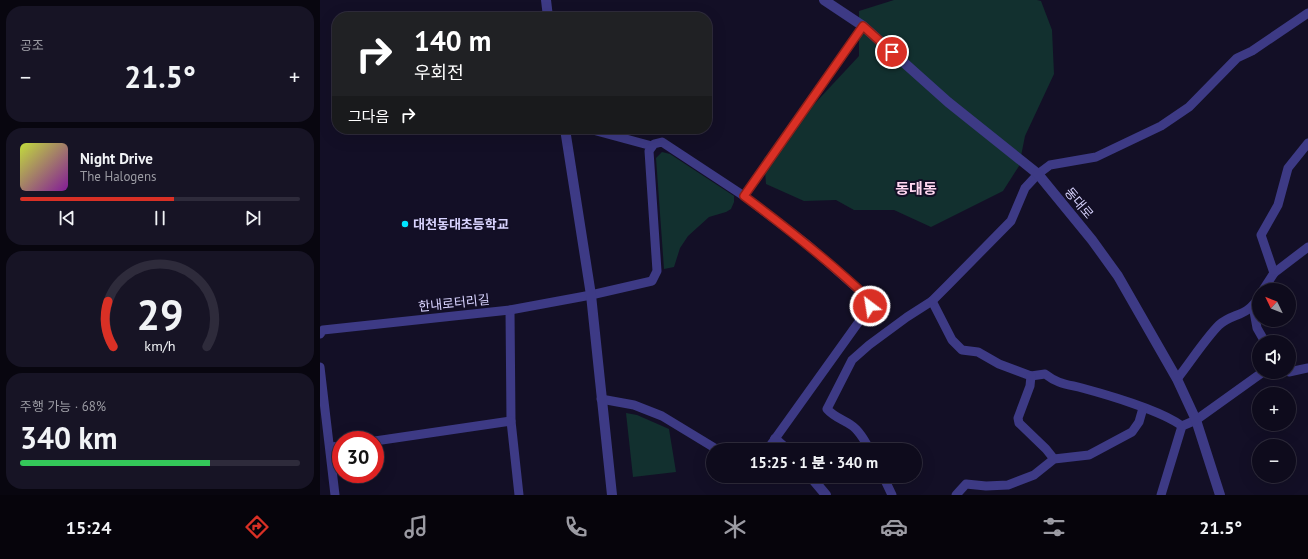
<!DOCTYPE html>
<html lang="ko">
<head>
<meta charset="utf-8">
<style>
	:root { --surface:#0e0b1c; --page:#171425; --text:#f1f3f6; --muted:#9b9ba3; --line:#2e2b3b; --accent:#d93025 }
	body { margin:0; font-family:"PT Sans","Noto Sans KR",sans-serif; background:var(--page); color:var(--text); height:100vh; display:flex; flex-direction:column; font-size:15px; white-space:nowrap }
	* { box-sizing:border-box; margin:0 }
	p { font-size:13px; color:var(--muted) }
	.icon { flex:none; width:22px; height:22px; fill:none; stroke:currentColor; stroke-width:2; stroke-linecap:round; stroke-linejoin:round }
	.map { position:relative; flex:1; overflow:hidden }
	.side { display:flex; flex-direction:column; gap:6px; padding:6px; background:#08060f; width:320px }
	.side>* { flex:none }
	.guide { position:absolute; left:12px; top:12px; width:380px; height:122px; border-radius:16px; box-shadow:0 4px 16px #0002,0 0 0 1px var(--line); background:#202124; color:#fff; overflow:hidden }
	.needle { width:26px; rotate:313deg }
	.controls { position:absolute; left:932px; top:283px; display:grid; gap:8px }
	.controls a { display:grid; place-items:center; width:44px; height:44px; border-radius:50%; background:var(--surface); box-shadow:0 4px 16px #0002,0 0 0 1px var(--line); font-size:20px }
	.speed { position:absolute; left:12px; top:431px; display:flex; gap:8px; font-size:20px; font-weight:700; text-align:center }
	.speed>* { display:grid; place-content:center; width:52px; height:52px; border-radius:50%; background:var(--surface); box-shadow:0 4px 16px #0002,0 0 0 1px var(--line); line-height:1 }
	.speed .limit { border:6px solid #d22; background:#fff; color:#111 }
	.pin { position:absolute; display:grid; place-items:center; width:34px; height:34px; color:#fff; margin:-17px; border:2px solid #fff; border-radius:50%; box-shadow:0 1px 4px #0007 }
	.me { position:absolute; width:44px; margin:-22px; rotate:329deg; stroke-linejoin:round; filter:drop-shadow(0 0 3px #0008) }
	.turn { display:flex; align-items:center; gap:14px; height:84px; padding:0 16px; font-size:18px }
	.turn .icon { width:52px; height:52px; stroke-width:2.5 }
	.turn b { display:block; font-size:28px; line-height:34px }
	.then { display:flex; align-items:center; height:38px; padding:0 16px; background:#0003; gap:8px; font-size:15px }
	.big { font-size:30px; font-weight:800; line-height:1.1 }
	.side .card { flex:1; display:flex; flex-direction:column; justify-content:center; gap:6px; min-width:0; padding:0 14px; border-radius:16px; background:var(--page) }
	.side .dial { align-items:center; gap:0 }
	.dial svg { height:104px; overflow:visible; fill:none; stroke:var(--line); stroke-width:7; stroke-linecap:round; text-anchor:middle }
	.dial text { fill:var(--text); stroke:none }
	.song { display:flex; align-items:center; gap:12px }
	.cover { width:48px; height:48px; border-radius:6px; background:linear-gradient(135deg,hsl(70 70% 55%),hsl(290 70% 35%)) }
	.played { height:4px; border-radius:2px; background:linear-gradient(90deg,var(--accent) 55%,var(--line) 55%) }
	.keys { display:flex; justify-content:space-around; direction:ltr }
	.heat { display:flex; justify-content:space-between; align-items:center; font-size:22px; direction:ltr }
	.charge { height:6px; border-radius:3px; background:linear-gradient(90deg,#34c759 68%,var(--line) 0) }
	.trip { position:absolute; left:386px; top:443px; width:216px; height:40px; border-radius:20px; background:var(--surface); box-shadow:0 4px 16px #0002,0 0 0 1px var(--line); font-weight:800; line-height:40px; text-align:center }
	.menu { display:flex; height:64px; justify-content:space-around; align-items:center; background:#06040b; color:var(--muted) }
	.menu .icon { width:28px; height:28px }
	.menu .on { color:var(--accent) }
	.menu b { font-size:18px; color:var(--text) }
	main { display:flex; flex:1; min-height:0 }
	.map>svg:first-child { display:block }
	.green { fill:#12302f }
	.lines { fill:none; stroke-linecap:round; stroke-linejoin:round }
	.minor { stroke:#3d3a85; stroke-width:9 }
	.tertiary { stroke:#3d3a85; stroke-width:10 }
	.route-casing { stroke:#8d1f18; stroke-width:10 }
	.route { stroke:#d93025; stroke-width:7 }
	.poi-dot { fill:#00e5ff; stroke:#130f26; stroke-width:1.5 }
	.labels { text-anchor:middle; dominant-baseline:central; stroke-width:4; stroke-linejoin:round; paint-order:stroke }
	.street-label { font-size:13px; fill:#d9d4ff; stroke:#130f26 }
	.poi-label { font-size:13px; font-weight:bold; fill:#d9d4ff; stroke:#130f26; text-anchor:start }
	.quarter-label { font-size:15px; font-weight:bold; fill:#ffd6f0; stroke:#130f26 }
</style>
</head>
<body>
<main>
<section class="side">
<div class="card"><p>공조</p>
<div class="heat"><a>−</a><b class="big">21.5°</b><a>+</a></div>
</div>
<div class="card">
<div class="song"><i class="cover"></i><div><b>Night Drive</b><p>The Halogens</p></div></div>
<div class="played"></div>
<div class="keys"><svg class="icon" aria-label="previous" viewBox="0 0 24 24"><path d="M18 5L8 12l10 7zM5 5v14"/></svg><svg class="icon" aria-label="pause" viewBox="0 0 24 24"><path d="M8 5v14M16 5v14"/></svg><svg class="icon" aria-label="next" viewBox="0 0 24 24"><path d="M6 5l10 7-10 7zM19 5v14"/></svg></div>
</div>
<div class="card dial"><svg viewBox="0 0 100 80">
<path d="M14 69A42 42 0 1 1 86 69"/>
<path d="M14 69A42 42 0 0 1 10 34" stroke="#d93025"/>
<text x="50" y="56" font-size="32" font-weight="700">29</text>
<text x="50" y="72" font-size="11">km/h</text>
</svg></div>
<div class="card"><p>주행 가능 · 68%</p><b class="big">340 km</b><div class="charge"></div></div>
</section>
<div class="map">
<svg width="988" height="495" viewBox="0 0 988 495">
	<rect width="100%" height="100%" fill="#130f26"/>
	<g class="green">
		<path d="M574,0H717L721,1L732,30L734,74L705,136L699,166L683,191L611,227L574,210H534L516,200L484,201L446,184L444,158L539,56V11Z"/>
		<path d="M342,152L350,154L414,196V202L411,209L406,212L389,217L368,236L360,248L354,267L344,269L336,158Z"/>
		<path d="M306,413L317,415L349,429L356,472L313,477Z"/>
	</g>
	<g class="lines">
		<g class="minor">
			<path d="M269,129L332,146"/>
			<path d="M424,196L543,26"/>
			<path d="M954,273L941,235L958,205L968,168L988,143"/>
			<path d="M943,290L954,273L988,247"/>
			<path d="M612,301L632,340L642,350L658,352L679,364L711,376L725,374C738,384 746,384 762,388C788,395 842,411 862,426"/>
			<path d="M933,306L937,328L945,342"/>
			<path d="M190,310L191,421L199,495"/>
			<path d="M0,334L3,330L190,310L271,295L332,281L337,271L329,151L334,144L342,142L424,196L488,245L550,300L548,309L447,450"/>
			<path d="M0,367L15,495"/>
			<path d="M969,372L988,368"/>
			<path d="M711,376L710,386L698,418L699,423L726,449L734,459"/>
			<path d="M857,379C869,364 885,339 899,325C914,312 926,318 939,297"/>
			<path d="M281,399L314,405L342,416L398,450"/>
			<path d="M55,441L191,421"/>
			<path d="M10,447L21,446"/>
			<path d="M550,450C545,441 539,430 531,425C522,419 514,417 507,409L532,360L549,345L587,317L612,301L628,285L691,221L705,188L718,174L730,165L776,157L841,126L869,107L917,58L932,51L988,13"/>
			<path d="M563,476L572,495"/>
			<path d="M636,495L646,484L666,486L688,485L714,475L734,459L769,455L812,432L819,422L823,408"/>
			<path d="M841,495L862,426L876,420L943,372"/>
		</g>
		<g class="tertiary">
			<path d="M226,0L228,17"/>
			<path d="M504,0L543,26L628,102L718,174L772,240L798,276L857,379L876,420L900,495"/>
			<path d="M245,129L271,295L292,495"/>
			<path d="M455,439L468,450"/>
			<path d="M490,476L506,495"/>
		</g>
	</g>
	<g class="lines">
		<defs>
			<path id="route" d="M550,306L548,298C509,261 467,228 424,196L543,26L572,52"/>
		</defs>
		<use href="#route" class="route-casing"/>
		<use href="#route" class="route"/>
	</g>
	<circle class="poi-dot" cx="85" cy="224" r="4"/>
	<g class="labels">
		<g class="street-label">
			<text transform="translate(759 203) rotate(50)">동대로</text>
			<text transform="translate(134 303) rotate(-6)">한내로터리길</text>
		</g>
		<g class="poi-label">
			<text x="93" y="224">대천동대초등학교</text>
		</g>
		<g class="quarter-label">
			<text x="596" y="188">동대동</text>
		</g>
	</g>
</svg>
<div class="controls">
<a><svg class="needle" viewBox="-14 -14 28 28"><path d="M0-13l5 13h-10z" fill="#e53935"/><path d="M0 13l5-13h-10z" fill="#9b9ba3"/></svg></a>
<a><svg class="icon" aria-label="sound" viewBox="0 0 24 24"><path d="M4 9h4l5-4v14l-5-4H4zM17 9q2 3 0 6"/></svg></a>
<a>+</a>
<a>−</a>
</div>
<div class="speed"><div class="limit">30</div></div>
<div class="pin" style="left:572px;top:52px;background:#d93025"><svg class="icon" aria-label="arrive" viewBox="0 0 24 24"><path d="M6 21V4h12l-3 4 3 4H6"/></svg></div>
<svg class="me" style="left:550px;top:306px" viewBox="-20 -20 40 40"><circle r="17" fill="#d93025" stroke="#fff" stroke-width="3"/><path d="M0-11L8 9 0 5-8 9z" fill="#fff"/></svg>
<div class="trip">15:25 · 1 분 · 340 m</div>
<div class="guide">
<div class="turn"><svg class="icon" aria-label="right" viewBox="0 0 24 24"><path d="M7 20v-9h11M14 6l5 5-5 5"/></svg><div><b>140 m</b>우회전</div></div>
<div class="then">그다음<svg class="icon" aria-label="right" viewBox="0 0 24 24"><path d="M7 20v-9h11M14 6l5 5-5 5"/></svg></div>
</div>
</div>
</main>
<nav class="menu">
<b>15:24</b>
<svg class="icon on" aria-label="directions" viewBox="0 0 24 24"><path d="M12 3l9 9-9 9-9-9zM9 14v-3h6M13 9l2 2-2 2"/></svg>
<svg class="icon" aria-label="music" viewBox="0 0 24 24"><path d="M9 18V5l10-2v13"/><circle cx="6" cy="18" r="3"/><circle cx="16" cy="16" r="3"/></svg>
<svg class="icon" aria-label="phone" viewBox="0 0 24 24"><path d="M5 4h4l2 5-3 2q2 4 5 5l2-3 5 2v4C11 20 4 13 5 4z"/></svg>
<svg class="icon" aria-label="climate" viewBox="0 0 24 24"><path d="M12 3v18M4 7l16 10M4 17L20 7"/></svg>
<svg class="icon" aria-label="car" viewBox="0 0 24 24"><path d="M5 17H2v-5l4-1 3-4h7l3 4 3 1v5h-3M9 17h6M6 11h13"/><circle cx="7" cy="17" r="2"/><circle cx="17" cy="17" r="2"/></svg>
<svg class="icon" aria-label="filters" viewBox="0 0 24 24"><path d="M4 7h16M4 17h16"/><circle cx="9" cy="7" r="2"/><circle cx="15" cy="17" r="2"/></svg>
<b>21.5°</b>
</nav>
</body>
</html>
